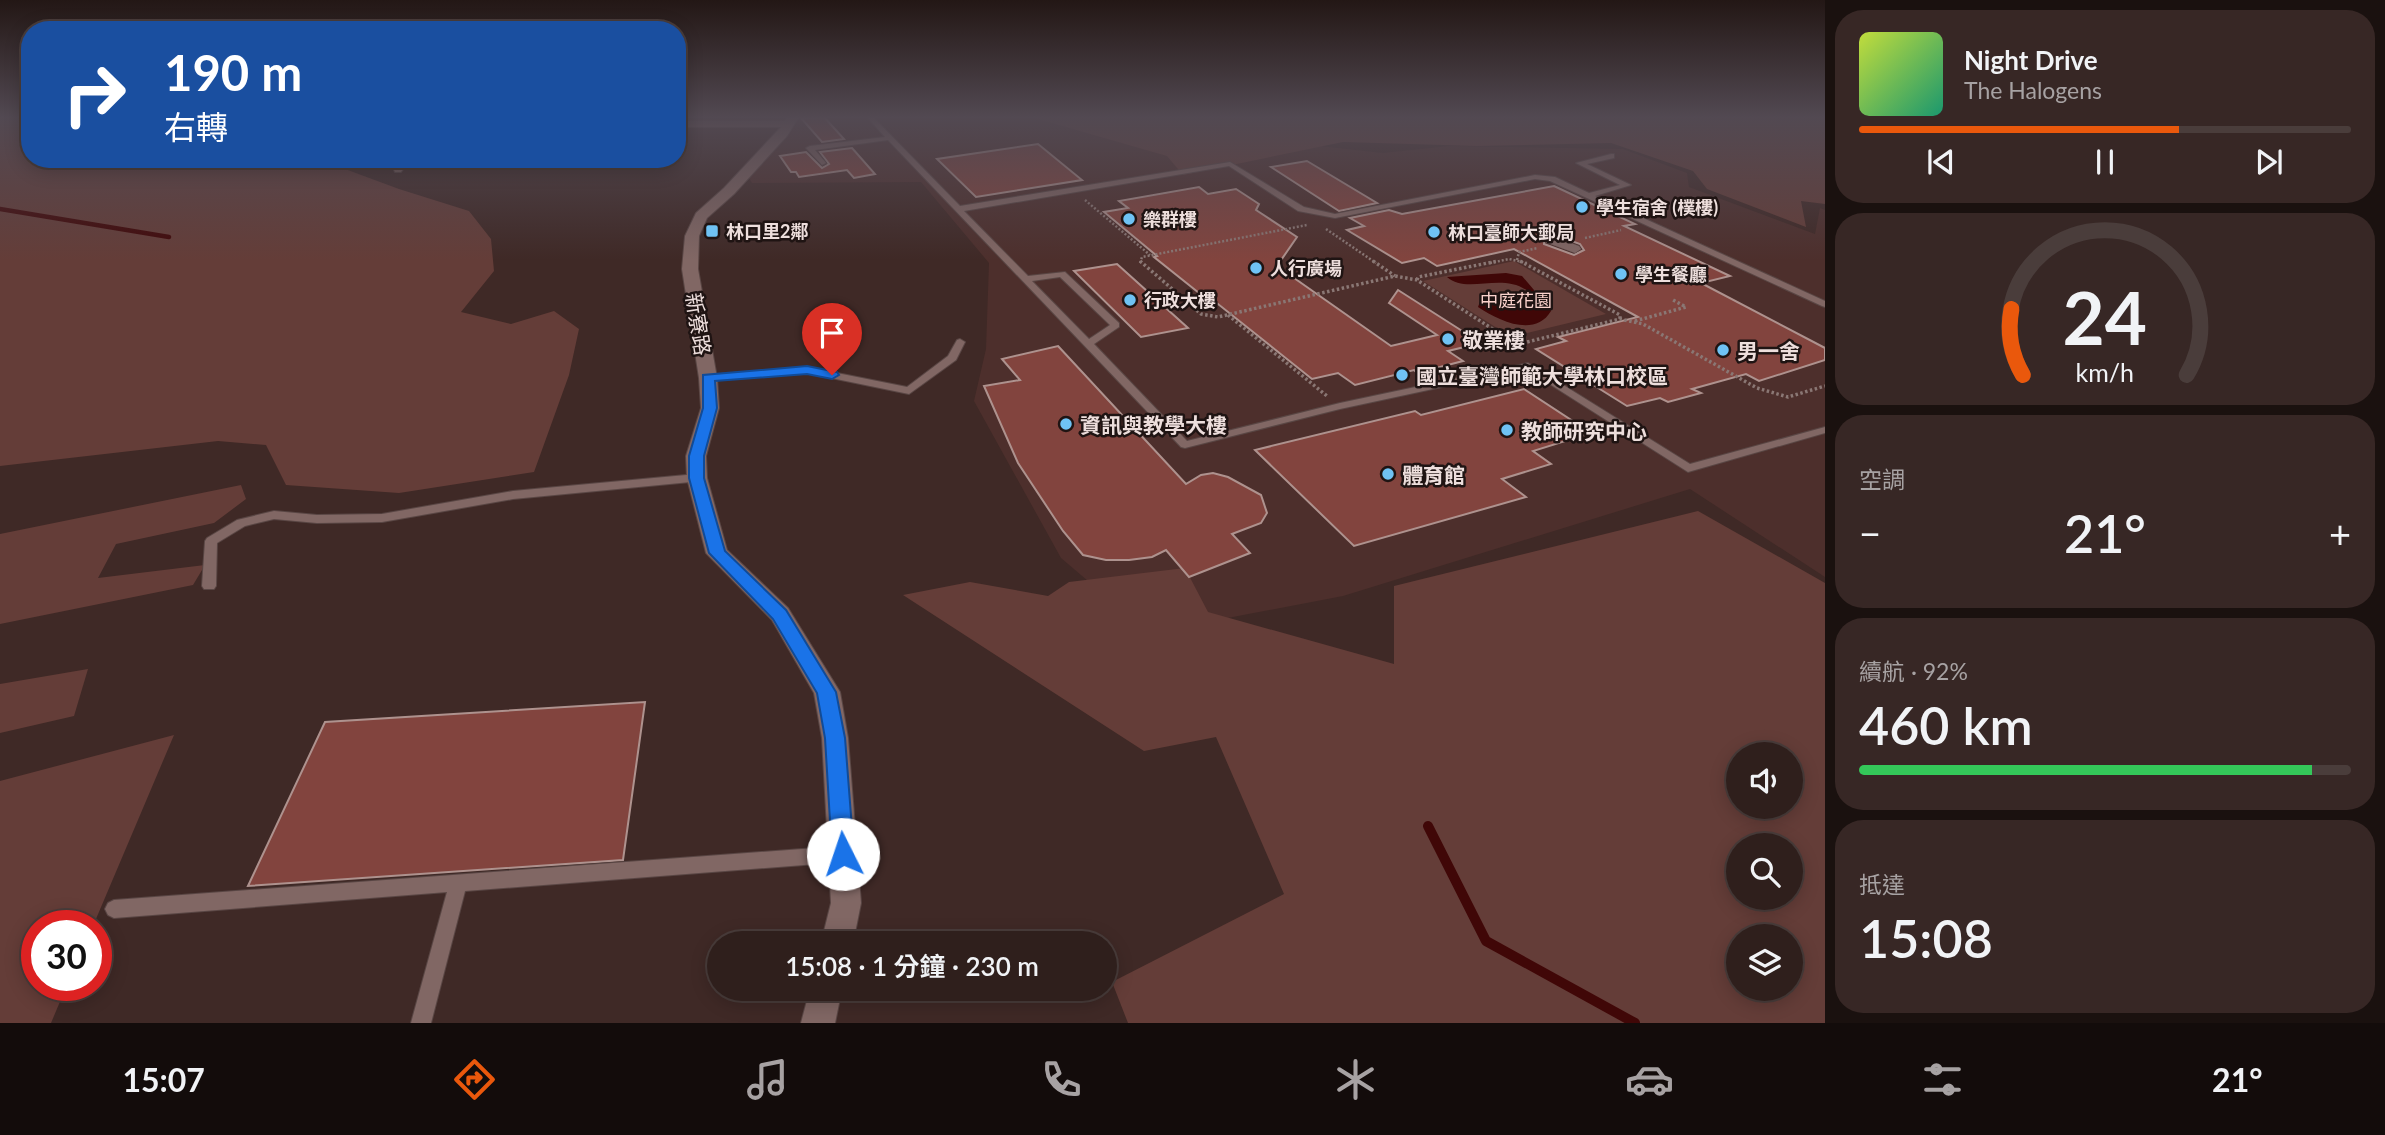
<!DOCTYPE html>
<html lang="zh-TW">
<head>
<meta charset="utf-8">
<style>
	:root { --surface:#2f1f1c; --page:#372725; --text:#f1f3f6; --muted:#a7a2a3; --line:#4a3d3b; --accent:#ea580c }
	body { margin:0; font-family:Lato,"Noto Sans TC",sans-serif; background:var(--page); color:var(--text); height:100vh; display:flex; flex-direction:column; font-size:26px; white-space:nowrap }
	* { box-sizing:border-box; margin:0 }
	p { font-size:23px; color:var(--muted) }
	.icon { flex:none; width:38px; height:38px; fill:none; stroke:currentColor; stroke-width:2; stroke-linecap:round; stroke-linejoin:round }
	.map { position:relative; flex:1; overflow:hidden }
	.details { display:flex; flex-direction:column; gap:10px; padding:10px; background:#1a110f; width:560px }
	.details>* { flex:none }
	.hud { position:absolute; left:21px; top:21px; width:665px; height:147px; border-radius:28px; box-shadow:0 4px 18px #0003,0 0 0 2px var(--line); background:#1a4fa0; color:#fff; overflow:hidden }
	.buttons { position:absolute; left:1726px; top:742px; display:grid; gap:14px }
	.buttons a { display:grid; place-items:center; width:77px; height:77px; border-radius:50%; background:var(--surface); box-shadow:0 4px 18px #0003,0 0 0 2px var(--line); font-size:35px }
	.speed { position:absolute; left:21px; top:910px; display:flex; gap:14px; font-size:35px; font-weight:700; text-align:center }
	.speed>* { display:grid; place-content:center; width:91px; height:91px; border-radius:50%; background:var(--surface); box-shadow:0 4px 18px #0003,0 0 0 2px var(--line); line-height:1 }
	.speed .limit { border:10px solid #d22; background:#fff; color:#111 }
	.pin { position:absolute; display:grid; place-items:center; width:60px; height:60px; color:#fff; margin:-72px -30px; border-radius:50% 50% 50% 0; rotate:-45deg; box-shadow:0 0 7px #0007 }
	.pin .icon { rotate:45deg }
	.me { position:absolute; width:77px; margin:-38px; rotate:356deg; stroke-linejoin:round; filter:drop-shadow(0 0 5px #0008) }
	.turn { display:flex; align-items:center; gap:24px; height:147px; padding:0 28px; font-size:32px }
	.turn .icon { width:91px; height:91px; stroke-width:2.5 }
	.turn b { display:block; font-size:49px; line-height:60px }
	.big { font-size:52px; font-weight:600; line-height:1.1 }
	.details .tile { flex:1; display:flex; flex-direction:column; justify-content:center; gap:10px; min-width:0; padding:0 24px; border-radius:28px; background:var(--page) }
	.details .dial { align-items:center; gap:0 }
	.dial svg { height:182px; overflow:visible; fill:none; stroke:var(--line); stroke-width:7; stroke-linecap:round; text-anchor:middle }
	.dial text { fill:var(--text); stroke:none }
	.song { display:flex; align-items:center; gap:21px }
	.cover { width:84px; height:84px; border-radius:10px; background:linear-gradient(135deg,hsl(70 70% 55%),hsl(160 70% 35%)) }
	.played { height:7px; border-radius:4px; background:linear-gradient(90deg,var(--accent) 65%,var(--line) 65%) }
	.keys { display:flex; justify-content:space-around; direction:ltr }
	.heat { display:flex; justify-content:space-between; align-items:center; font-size:38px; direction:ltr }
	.charge { height:10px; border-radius:5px; background:linear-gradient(90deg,#34c759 92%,var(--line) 0) }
	.trip { position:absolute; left:707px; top:931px; width:410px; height:70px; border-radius:35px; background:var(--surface); box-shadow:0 4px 18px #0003,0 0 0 2px var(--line); font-weight:600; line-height:70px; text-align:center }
	.tabs { display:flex; height:112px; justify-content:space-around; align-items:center; background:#130c0b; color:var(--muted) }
	.tabs .icon { width:49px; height:49px }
	.tabs .current { color:var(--accent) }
	.tabs b { font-size:32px; color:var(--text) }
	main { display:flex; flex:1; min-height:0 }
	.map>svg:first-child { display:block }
	.built { fill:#4d2f2c }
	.green { fill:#643d38; fill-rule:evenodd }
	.water { fill:#400707 }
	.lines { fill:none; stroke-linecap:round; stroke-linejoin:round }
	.stream-far1 { stroke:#400707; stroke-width:4.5 }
	.stream { stroke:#400707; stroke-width:10 }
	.building { fill:#82443e; stroke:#ae928e; stroke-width:2; fill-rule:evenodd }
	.service-casing { stroke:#594644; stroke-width:2 }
	.pedestrian-casing { stroke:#594644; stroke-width:1 }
	.minor-casing { stroke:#594644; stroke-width:2 }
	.path-far1 { stroke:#8a7774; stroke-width:2.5; stroke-dasharray:2 2; stroke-linecap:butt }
	.path { stroke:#8a7774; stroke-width:3.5; stroke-dasharray:2.5 2.5; stroke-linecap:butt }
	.service { fill:#816764; fill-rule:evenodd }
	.pedestrian { fill:#816764; fill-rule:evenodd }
	.minor { fill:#816764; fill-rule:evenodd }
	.route { fill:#1a73e8; stroke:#114b97; stroke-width:2 }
	.poi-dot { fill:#6fc2f4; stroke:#1f1413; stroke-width:2.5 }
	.labels { text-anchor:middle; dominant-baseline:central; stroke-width:5; stroke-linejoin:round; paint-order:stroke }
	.far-poi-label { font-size:18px; font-weight:bold; fill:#eddedc; stroke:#1f1413; text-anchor:start }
	.far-park-label { font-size:18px; fill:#fad2cc; stroke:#1f1413 }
	.street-label { font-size:21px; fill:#eddedc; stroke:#1f1413 }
	.poi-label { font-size:21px; font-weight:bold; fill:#eddedc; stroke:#1f1413; text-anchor:start }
</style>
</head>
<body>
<main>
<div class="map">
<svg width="1825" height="1023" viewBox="0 0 1825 1023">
	<rect width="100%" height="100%" fill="#3f2926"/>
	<path class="built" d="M796,117H1058L1383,153L1449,146L1623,149L1687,173L1689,187L1815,234L1820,208L1825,210V577L1690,489L1343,596L1149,633L1061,558L974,401L986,349L989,263L921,182L752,183L749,178L795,122Z"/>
	<g class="green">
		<path d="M0,117H30V159H318L399,189L469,211L491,239L494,271L461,312L511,324L554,311L579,329L569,375L534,472L399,493L286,485L266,445L218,441L0,466Z"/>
		<path d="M1031,117H1825V204L1801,201L1806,227L1707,189L1693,171L1611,143L1477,146L1343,142L1183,175L1167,156Z"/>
		<path d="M1514,261L1606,314L1511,337L1423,281Z"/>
		<path d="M241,485L246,499L214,523L116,544L98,578L205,565L193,585L0,624V534Z"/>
		<path d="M1698,511L1825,583V1023H1128L1112,982L1284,894L1216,737L1144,751L903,595L970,582L1048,596L1069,582L1185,568L1208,612L1394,664V586ZM1738,754H1790V807H1738ZM1738,845H1790V898H1738ZM1738,936H1790V989H1738Z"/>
		<path d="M88,669L74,716L0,733V684Z"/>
		<path d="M174,735L93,926H37V985H67L51,1023H0V781Z"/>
	</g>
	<path class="water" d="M1506,273L1522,276L1534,290L1533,297L1548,302L1551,311C1535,338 1499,321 1478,307L1482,296L1499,294L1518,299L1520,295H1527L1529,292C1503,271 1467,295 1447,277Z"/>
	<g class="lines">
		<path class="stream-far1" d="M0,209L169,237"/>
		<path class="stream" d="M1428,826L1486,941L1635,1023"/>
	</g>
	<g class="building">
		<path d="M824,117L844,139L822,142L801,118Z"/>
		<path d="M1038,144L1082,180L976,197L937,159Z"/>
		<path d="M852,148L875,174L854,178L847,170L799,177L796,172H791L780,156L806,152L822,168L829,164L820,152Z"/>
		<path d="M1307,161L1377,203L1339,211L1271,167Z"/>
		<path d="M1554,186L1635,224L1624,226L1730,276L1701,283L1825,348V360L1759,381L1746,374L1692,389L1701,393L1668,402L1660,398L1627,406L1536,349L1566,341L1558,337L1638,317L1514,249L1437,266L1424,258L1402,263L1347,230L1364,226L1350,218L1389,210L1402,214ZM1544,233H1550L1580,244L1584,250L1574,255L1544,244Z"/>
		<path d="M1199,187L1208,194L1236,189L1259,204L1256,210L1297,237L1277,266L1391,346L1437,335L1389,303L1398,290L1481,343L1448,351L1463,361L1417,373L1414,370L1355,385L1338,373L1312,379L1213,300L1209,301L1154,257L1157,256L1104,212L1128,208L1119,201Z"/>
		<path d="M1117,264L1188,328L1141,337L1074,271Z"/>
		<path d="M1058,346L1186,484L1201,475L1213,473L1228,477L1261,495L1267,513L1261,523L1232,534L1250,553L1189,577L1166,550L1152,557L1129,560H1106L1083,555L1063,531L1018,463L984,386L1020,380L1002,359Z"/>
		<path d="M1524,389L1591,433L1533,451L1551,464L1502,479L1526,497L1354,546L1255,450L1415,411L1421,415Z"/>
		<path d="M645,702L623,860L248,886L325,722Z"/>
	</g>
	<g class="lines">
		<defs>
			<g id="service">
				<path d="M867,117H873L960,206L1230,162L1304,207L1335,214L1535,175L1555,177L1589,193L1620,185L1576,163L1611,154H1614V158L1587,164L1631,185L1595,196L1825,301V307L1822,306L1550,181L1535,179L1335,218L1298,211L1229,166L964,211L1028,276L1065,272L1119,323V327L1094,344L1187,441L1340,403L1528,363L1690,464L1825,427V433L1688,472L1526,369L1340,409L1185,448L1181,447L888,140L815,150L826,163L822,165L806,148L810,146L885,137ZM1060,277L1110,325L1089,339L1032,281Z"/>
				<path d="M404,159H411L401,172H395L394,170Z"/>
				<path d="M960,339L965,342L956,360L909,394L807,373L708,381L703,378L708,375L807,367L907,387L948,356L957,340Z"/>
				<path d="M697,474L701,475L703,478L701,481L513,499L382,522L317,523L274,519L245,526L217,543L216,586L214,589H204L202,586L205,541L207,538L237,520L274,511L317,515L382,514L513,491Z"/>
				<path d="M843,846L849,848L852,854L849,860L843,862L465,891L431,1023H411L447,892L114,918L108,915L105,909L108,903L114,900Z"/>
			</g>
			<path id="pedestrian" d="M1549,235L1579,246L1581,249L1575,253L1545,242V236Z"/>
			<g id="minor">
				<path d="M788,117H799L787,136L734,194L707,218L699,236L698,269L717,378L719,408L706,456L707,478L727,550L788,608L840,692L848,738L861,903L853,943H821L831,903L822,738L814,693L772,620L706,553L687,478L686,456L701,408L699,378L682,269L685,236L696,213L724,188L781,127H677V121H785Z"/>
				<path d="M810,989H842L835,1023H801Z"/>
			</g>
		</defs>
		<use href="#service" class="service-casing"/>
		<use href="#pedestrian" class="pedestrian-casing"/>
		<use href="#minor" class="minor-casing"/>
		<g class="path-far1">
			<path d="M1085,200L1150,255"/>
			<path d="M1326,229L1376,263"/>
			<path d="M1585,238L1621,230"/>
			<path d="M1517,260L1519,252L1538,248"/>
			<path d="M1140,263L1142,257L1307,225"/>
			<path d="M1490,263L1509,259L1527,263"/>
		</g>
		<g class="path">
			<path d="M1140,261L1201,314L1218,317L1395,276L1417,280L1508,339L1527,342L1620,319L1643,324L1757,388L1788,397L1825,386"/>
			<path d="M1373,261L1395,276"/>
			<path d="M1520,261L1620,315V319"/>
			<path d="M1417,280L1418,277L1498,261"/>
			<path d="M1228,315L1327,396"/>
			<path d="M1635,321L1686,307L1673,300"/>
		</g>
		<use href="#service" class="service"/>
		<use href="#pedestrian" class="pedestrian"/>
		<use href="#minor" class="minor"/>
	</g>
	<linearGradient id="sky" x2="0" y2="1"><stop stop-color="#231715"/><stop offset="0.45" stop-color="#524952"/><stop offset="1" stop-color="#524952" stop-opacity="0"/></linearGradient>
	<rect width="1825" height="260" fill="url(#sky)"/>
	<path class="route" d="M807,366L837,372L839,375L832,379L807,374L715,381L717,408L704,456V478L725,551L786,610L836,692L845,738L854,854L851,862L843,864L835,862L832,854L825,738L817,693L773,619L709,553L689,478V456L703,408V375Z"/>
	<g class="poi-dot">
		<circle cx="1582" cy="207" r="7"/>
		<circle cx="1129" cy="219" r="7"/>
		<rect x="705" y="224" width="14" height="14" rx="3.5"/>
		<circle cx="1434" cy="232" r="7"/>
		<circle cx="1256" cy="268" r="7"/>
		<circle cx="1621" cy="274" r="7"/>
		<circle cx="1130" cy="300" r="7"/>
		<circle cx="1448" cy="339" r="7"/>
		<circle cx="1723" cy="350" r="7"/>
		<circle cx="1402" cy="375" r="7"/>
		<circle cx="1066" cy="424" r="7"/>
		<circle cx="1507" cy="430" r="7"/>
		<circle cx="1388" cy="474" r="7"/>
	</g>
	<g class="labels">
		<g class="far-poi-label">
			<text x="1596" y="207">學生宿舍 (樸樓)</text>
			<text x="1143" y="219">樂群樓</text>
			<text x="726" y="231">林口里2鄰</text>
			<text x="1448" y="232">林口臺師大郵局</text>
			<text x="1270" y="268">人行廣場</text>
			<text x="1635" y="274">學生餐廳</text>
			<text x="1144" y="300">行政大樓</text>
		</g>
		<g class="far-park-label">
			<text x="1516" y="300">中庭花園</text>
		</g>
		<g class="street-label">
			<text transform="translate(699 324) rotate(81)">新寮路</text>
		</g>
		<g class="poi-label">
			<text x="1462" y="339">敬業樓</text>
			<text x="1737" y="350">男一舍</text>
			<text x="1416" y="375">國立臺灣師範大學林口校區</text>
			<text x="1080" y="424">資訊與教學大樓</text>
			<text x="1521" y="430">教師研究中心</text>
			<text x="1402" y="474">體育館</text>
		</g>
	</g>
</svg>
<div class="buttons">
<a><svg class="icon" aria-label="sound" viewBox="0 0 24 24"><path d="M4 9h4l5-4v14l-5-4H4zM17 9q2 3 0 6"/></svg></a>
<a><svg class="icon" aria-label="search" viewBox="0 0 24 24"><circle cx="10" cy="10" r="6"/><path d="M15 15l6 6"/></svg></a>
<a><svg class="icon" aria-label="layers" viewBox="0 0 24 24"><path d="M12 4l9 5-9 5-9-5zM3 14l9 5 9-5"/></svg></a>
</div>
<div class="speed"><div class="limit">30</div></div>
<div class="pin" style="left:832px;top:375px;background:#d93025"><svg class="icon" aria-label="arrive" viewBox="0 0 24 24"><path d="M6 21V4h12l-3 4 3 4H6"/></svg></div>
<svg class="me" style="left:843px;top:854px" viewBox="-20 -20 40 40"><circle r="19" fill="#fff"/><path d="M0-13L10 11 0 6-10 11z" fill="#1a73e8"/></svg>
<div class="trip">15:08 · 1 分鐘 · 230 m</div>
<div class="hud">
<div class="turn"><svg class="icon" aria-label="right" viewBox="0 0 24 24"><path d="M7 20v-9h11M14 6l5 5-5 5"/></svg><div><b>190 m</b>右轉</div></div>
</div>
</div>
<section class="details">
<div class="tile">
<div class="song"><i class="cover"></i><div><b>Night Drive</b><p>The Halogens</p></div></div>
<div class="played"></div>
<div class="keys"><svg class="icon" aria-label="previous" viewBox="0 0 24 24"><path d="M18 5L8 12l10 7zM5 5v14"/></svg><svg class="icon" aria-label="pause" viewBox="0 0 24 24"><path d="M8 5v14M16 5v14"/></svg><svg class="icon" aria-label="next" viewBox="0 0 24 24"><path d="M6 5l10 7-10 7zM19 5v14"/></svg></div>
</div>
<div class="tile dial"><svg viewBox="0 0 100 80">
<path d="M14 69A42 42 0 1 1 86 69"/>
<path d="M14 69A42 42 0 0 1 9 40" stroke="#ea580c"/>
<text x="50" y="56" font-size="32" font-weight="700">24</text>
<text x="50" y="72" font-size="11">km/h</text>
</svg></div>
<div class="tile"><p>空調</p>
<div class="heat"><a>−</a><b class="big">21°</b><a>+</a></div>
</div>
<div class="tile"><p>續航 · 92%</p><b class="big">460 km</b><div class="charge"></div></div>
<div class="tile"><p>抵達</p><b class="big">15:08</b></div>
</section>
</main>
<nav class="tabs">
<b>15:07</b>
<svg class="icon current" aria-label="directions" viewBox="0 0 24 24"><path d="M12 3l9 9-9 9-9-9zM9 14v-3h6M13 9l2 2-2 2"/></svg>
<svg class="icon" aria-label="music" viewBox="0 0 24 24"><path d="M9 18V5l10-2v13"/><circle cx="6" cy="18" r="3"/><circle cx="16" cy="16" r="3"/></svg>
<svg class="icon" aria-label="phone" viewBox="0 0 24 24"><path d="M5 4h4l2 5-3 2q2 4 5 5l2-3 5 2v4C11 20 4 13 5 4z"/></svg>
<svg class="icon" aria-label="climate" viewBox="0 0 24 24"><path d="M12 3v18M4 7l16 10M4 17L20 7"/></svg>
<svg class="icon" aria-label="car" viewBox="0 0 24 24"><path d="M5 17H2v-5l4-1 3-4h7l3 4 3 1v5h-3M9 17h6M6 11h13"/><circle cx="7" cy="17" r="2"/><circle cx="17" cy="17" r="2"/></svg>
<svg class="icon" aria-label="filters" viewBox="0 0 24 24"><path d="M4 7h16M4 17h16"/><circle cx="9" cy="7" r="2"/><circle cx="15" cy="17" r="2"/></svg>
<b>21°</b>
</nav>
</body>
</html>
